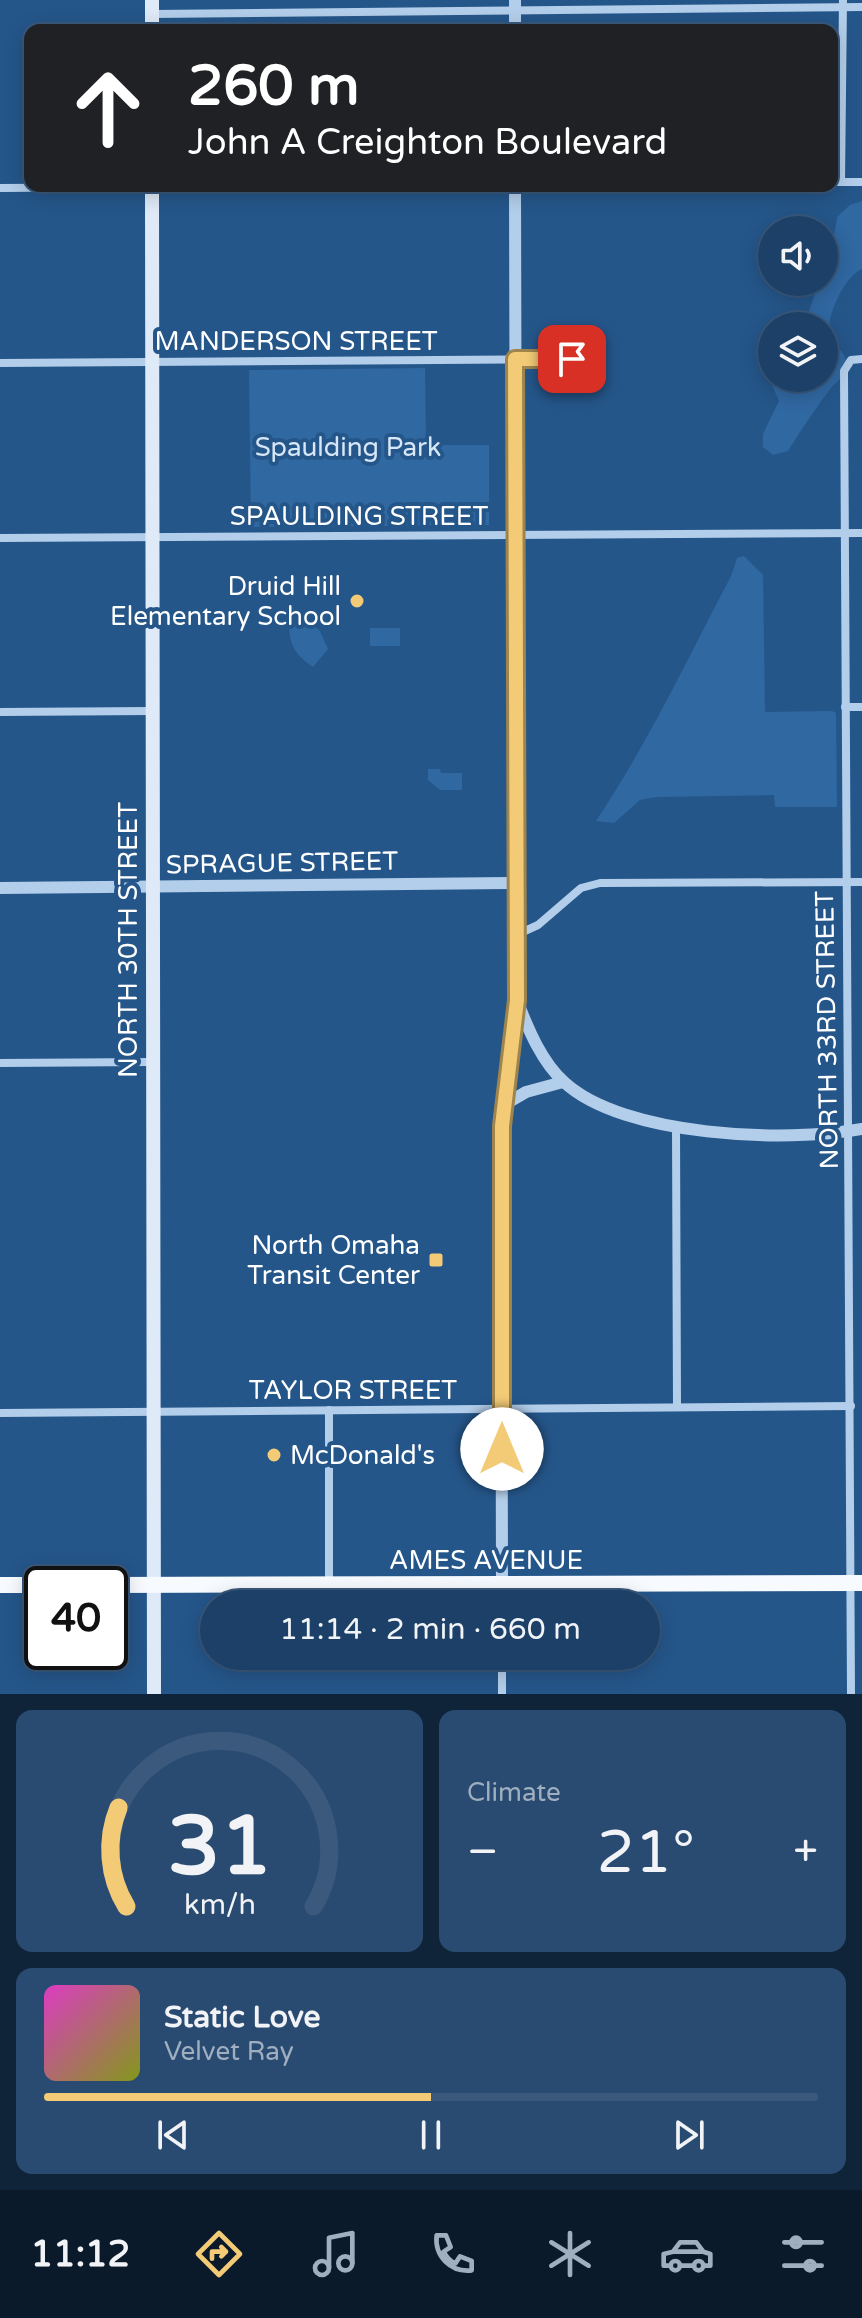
<!DOCTYPE html>
<html lang="en">
<head>
<meta charset="utf-8">
<style>
	:root { --surface:#1c4068; --page:#294b71; --text:#f1f3f6; --muted:#a0afc0; --line:#3a597c; --accent:#f3cb77 }
	body { margin:0; font-family:"Varela Round",sans-serif; background:var(--page); color:var(--text); height:100vh; display:flex; flex-direction:column; font-size:30px; white-space:nowrap }
	* { box-sizing:border-box; margin:0 }
	p { font-size:26px; color:var(--muted) }
	.icon { flex:none; width:44px; height:44px; fill:none; stroke:currentColor; stroke-width:2; stroke-linecap:round; stroke-linejoin:round }
	.map { position:relative; height:1694px; overflow:hidden }
	.sheet { display:flex; flex-direction:column; gap:16px; padding:16px; background:#0f2339; flex:1 }
	.sheet>* { flex:none }
	.hud { position:absolute; left:24px; top:24px; width:814px; height:168px; border-radius:16px; box-shadow:0 4px 20px #0003,0 0 0 2px var(--line); background:#202124; color:#fff; overflow:hidden }
	.buttons { position:absolute; left:758px; top:216px; display:grid; gap:16px }
	.buttons a { display:grid; place-items:center; width:80px; height:80px; border-radius:50%; background:var(--surface); box-shadow:0 4px 20px #0003,0 0 0 2px var(--line); font-size:40px }
	.speed { position:absolute; left:24px; top:1566px; display:flex; gap:16px; font-size:40px; font-weight:700; text-align:center }
	.speed>* { display:grid; place-content:center; width:104px; height:104px; border-radius:50%; background:var(--surface); box-shadow:0 4px 20px #0003,0 0 0 2px var(--line); line-height:1 }
	.speed .limit { border:4px solid #111; border-radius:12px; background:#fff; color:#111 }
	.pin { position:absolute; display:grid; place-items:center; width:68px; height:68px; color:#fff; margin:-34px; border-radius:16px; box-shadow:0 4px 12px #0006 }
	.me { position:absolute; width:88px; margin:-44px; rotate:0deg; stroke-linejoin:round; filter:drop-shadow(0 0 6px #0008) }
	.turn { display:flex; align-items:center; gap:28px; height:168px; padding:0 32px; font-size:36px }
	.turn .icon { width:104px; height:104px; stroke-width:2.5 }
	.turn b { display:block; font-size:56px; line-height:68px }
	.big { font-size:60px; font-weight:600; line-height:1.1 }
	.sheet .tile { flex:1; display:flex; flex-direction:column; justify-content:center; gap:12px; min-width:0; padding:0 28px; border-radius:16px; background:var(--page) }
	.sheet .dial { align-items:center; gap:0 }
	.dial svg { height:208px; overflow:visible; fill:none; stroke:var(--line); stroke-width:7; stroke-linecap:round; text-anchor:middle }
	.dial text { fill:var(--text); stroke:none }
	.song { display:flex; align-items:center; gap:24px }
	.cover { width:96px; height:96px; border-radius:12px; background:linear-gradient(135deg,hsl(310 70% 55%),hsl(70 70% 35%)) }
	.played { height:8px; border-radius:4px; background:linear-gradient(90deg,var(--accent) 50%,var(--line) 50%) }
	.keys { display:flex; justify-content:space-around; direction:ltr }
	.heat { display:flex; justify-content:space-between; align-items:center; font-size:44px; direction:ltr }
	.sheet .tiles { flex:1; display:grid; gap:16px; grid-template-columns:1fr 1fr }
	.tile:last-child { grid-column:span 2 }
	.trip { position:absolute; left:200px; top:1590px; width:460px; height:80px; border-radius:40px; background:var(--surface); box-shadow:0 4px 20px #0003,0 0 0 2px var(--line); font-weight:600; line-height:80px; text-align:center }
	.menu { display:flex; height:128px; justify-content:space-around; align-items:center; background:#0b1a2a; color:var(--muted) }
	.menu .icon { width:56px; height:56px }
	.menu .active { color:var(--accent) }
	.menu b { font-size:36px; color:var(--text) }
	.map>svg:first-child { display:block }
	.green { fill:#3068a2 }
	.lines { fill:none; stroke-linecap:round; stroke-linejoin:round }
	.minor { stroke:#b3ceea; stroke-width:8 }
	.tertiary { stroke:#b3ceea; stroke-width:12 }
	.secondary { stroke:#deeaf8; stroke-width:14 }
	.primary { stroke:#f7fafe; stroke-width:16 }
	.route-casing { stroke:#9e844d; stroke-width:20 }
	.route { stroke:#f3cb77; stroke-width:14 }
	.poi-dot { fill:#f3cb77; stroke:#25568a; stroke-width:3 }
	.labels { text-anchor:middle; dominant-baseline:central; stroke-width:8; stroke-linejoin:round; paint-order:stroke }
	.street-label { font-size:26px; fill:#fff; stroke:#25568a }
	.park-label { font-size:26px; fill:#d7e7f8; stroke:#25568a }
	.poi-label { font-size:26px; fill:#fff; stroke:#25568a; text-anchor:end }
</style>
</head>
<body>
<div class="map">
<svg width="862" height="1694" viewBox="0 0 862 1694">
	<rect width="100%" height="100%" fill="#25568a"/>
	<g class="green">
		<path d="M862,201V269C846,275 826,315 830,332C833,351 854,351 843,375C840,380 834,384 830,389C815,409 801,430 788,451L773,455L763,447V434L779,401L772,385L775,378H824V326H804L819,282H824C824,260 835,240 837,217L850,205Z"/>
		<path d="M425,368L426,445H489V525L251,527L249,370Z"/>
		<path d="M744,556L763,575L765,712L832,711L836,713L837,807H775L774,795L656,797L640,800L614,823L596,821C648,743 688,658 731,576L737,558Z"/>
		<path d="M309,621L320,631L328,649L313,667C294,654 289,644 289,622Z"/>
		<rect x="370" y="628" width="30" height="18"/>
		<path d="M428,769H440L441,773H462V790H440L428,780Z"/>
	</g>
	<g class="lines">
		<g class="minor">
			<path d="M152,14L862,7"/>
			<path d="M832,182H862"/>
			<path d="M841,182L843,0"/>
			<path d="M0,188L273,186"/>
			<path d="M0,363L593,359"/>
			<path d="M0,538L862,533"/>
			<path d="M845,707H862"/>
			<path d="M0,712L152,711"/>
			<path d="M516,935L538,925L581,888L600,883L862,882"/>
			<path d="M0,1063L152,1062"/>
			<path d="M676,1127L677,1406"/>
			<path d="M0,1413L851,1406"/>
			<path d="M502,1584V1604"/>
			<path d="M329,1585V1410"/>
			<path d="M502,1656V1694"/>
			<path d="M851,1694C848,1253 846,812 844,371L851,360L862,359"/>
		</g>
		<g class="tertiary">
			<path d="M515,0V30"/>
			<path d="M0,888L516,883"/>
			<path d="M518,1003C529,1031 542,1062 564,1082C623,1137 787,1143 862,1129"/>
			<path d="M504,1105L526,1092L563,1082"/>
			<path d="M502,1584L501,1132L517,1000L515,186"/>
		</g>
		<g class="secondary">
			<path d="M152,30V0"/>
			<path d="M152,186L154,1694"/>
		</g>
		<g class="primary">
			<path d="M0,1585H42"/>
			<path d="M110,1585L862,1583"/>
		</g>
	</g>
	<g class="lines">
		<defs>
			<path id="route" d="M502,1449V1126L517,1000L515,359H572"/>
		</defs>
		<use href="#route" class="route-casing"/>
		<use href="#route" class="route"/>
	</g>
	<g class="poi-dot">
		<circle cx="357" cy="601" r="8"/>
		<rect x="428" y="1252" width="16" height="16" rx="4"/>
		<circle cx="274" cy="1455" r="8"/>
	</g>
	<g class="labels">
		<g class="street-label">
			<text x="296" y="341">MANDERSON STREET</text>
			<text x="359" y="516">SPAULDING STREET</text>
			<text transform="translate(282 863) rotate(-1)">SPRAGUE STREET</text>
			<text transform="translate(128 940) rotate(-90)">NORTH 30TH STREET</text>
			<text transform="translate(827 1030) rotate(-91)">NORTH 33RD STREET</text>
			<text x="353" y="1390">TAYLOR STREET</text>
			<text x="486" y="1560">AMES AVENUE</text>
		</g>
		<g class="park-label">
			<text x="348" y="447">Spaulding Park</text>
		</g>
		<g class="poi-label">
			<text x="341" y="586">Druid Hill<tspan x="341" dy="30">Elementary School</tspan></text>
			<text x="420" y="1245">North Omaha<tspan x="420" dy="30">Transit Center</tspan></text>
			<text x="290" y="1455" text-anchor="start">McDonald's</text>
		</g>
	</g>
</svg>
<div class="buttons">
<a><svg class="icon" aria-label="sound" viewBox="0 0 24 24"><path d="M4 9h4l5-4v14l-5-4H4zM17 9q2 3 0 6"/></svg></a>
<a><svg class="icon" aria-label="layers" viewBox="0 0 24 24"><path d="M12 4l9 5-9 5-9-5zM3 14l9 5 9-5"/></svg></a>
</div>
<div class="speed"><div class="limit">40</div></div>
<div class="pin" style="left:572px;top:359px;background:#d93025"><svg class="icon" aria-label="arrive" viewBox="0 0 24 24"><path d="M6 21V4h12l-3 4 3 4H6"/></svg></div>
<svg class="me" style="left:502px;top:1449px" viewBox="-20 -20 40 40"><circle r="19" fill="#fff"/><path d="M0-13L10 11 0 6-10 11z" fill="#f3cb77"/></svg>
<div class="trip">11:14 · 2 min · 660 m</div>
<div class="hud">
<div class="turn"><svg class="icon" aria-label="ahead" viewBox="0 0 24 24"><path d="M12 20V5M6 11l6-6 6 6"/></svg><div><b>260 m</b>John A Creighton Boulevard</div></div>
</div>
</div>
<section class="sheet">
<div class="tiles">
<div class="tile dial"><svg viewBox="0 0 100 80">
<path d="M14 69A42 42 0 1 1 86 69"/>
<path d="M14 69A42 42 0 0 1 11 31" stroke="#f3cb77"/>
<text x="50" y="56" font-size="32" font-weight="700">31</text>
<text x="50" y="72" font-size="11">km/h</text>
</svg></div>
<div class="tile"><p>Climate</p>
<div class="heat"><a>−</a><b class="big">21°</b><a>+</a></div>
</div>
<div class="tile">
<div class="song"><i class="cover"></i><div><b>Static Love</b><p>Velvet Ray</p></div></div>
<div class="played"></div>
<div class="keys"><svg class="icon" aria-label="previous" viewBox="0 0 24 24"><path d="M18 5L8 12l10 7zM5 5v14"/></svg><svg class="icon" aria-label="pause" viewBox="0 0 24 24"><path d="M8 5v14M16 5v14"/></svg><svg class="icon" aria-label="next" viewBox="0 0 24 24"><path d="M6 5l10 7-10 7zM19 5v14"/></svg></div>
</div>
</div>
</section>
<nav class="menu">
<b>11:12</b>
<svg class="icon active" aria-label="directions" viewBox="0 0 24 24"><path d="M12 3l9 9-9 9-9-9zM9 14v-3h6M13 9l2 2-2 2"/></svg>
<svg class="icon" aria-label="music" viewBox="0 0 24 24"><path d="M9 18V5l10-2v13"/><circle cx="6" cy="18" r="3"/><circle cx="16" cy="16" r="3"/></svg>
<svg class="icon" aria-label="phone" viewBox="0 0 24 24"><path d="M5 4h4l2 5-3 2q2 4 5 5l2-3 5 2v4C11 20 4 13 5 4z"/></svg>
<svg class="icon" aria-label="climate" viewBox="0 0 24 24"><path d="M12 3v18M4 7l16 10M4 17L20 7"/></svg>
<svg class="icon" aria-label="car" viewBox="0 0 24 24"><path d="M5 17H2v-5l4-1 3-4h7l3 4 3 1v5h-3M9 17h6M6 11h13"/><circle cx="7" cy="17" r="2"/><circle cx="17" cy="17" r="2"/></svg>
<svg class="icon" aria-label="filters" viewBox="0 0 24 24"><path d="M4 7h16M4 17h16"/><circle cx="9" cy="7" r="2"/><circle cx="15" cy="17" r="2"/></svg>
</nav>
</body>
</html>
